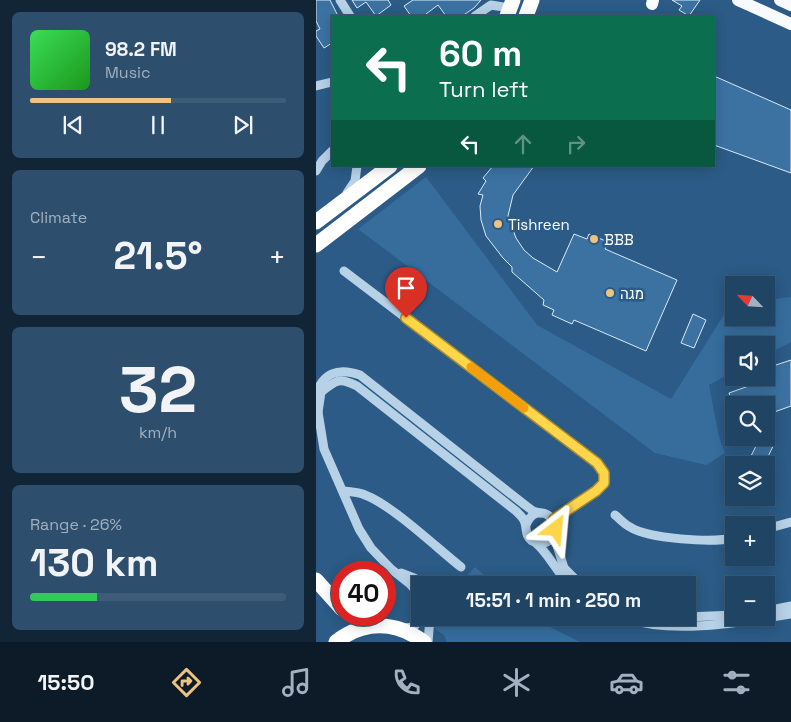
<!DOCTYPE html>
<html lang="en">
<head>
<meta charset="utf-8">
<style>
	:root { --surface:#204464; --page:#2d4e6d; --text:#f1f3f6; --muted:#a2b0bf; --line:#3d5c78; --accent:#edc37f }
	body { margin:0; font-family:"Space Grotesk",Heebo,sans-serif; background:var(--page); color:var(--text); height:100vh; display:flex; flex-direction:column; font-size:19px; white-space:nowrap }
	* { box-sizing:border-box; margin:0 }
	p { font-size:16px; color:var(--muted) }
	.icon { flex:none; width:28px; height:28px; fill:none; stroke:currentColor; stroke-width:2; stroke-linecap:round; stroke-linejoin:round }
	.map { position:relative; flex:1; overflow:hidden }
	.details { display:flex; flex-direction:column; gap:12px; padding:12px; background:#122537; width:316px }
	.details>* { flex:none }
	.hud { position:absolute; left:15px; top:15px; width:384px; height:152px; border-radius:0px; box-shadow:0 2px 12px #0003,0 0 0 1px var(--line); background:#0b6e4f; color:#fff; overflow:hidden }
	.needle { width:32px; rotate:295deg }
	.fabs { position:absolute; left:409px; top:276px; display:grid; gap:10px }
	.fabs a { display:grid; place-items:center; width:50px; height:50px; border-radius:0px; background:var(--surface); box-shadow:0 2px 12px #0003,0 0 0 1px var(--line); font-size:25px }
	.speed { position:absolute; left:15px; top:561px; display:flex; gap:10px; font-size:25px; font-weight:700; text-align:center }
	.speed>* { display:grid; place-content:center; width:65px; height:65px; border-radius:50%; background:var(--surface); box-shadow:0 2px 12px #0003,0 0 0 1px var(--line); line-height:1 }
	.speed .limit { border:8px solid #d22; background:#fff; color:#111 }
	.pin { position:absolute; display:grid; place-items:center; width:42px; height:42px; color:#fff; margin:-51px -21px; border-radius:50% 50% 50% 0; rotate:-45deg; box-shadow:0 0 5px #0007 }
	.pin .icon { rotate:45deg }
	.me { position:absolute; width:55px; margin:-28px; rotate:29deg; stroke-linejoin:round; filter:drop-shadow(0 0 4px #0008) }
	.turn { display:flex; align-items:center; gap:18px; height:105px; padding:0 25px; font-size:22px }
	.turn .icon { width:65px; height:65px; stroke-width:2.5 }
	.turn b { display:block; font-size:35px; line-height:42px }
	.lanes { display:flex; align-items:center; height:48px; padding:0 25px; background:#0003; justify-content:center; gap:25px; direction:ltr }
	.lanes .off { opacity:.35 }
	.big { font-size:38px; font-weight:700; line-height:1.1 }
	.details .tile { flex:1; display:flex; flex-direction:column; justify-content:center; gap:8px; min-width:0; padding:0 18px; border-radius:8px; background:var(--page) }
	.details .dial { align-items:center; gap:0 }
	.dial b { font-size:65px; line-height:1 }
	.song { display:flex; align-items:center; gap:15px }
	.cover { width:60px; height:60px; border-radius:8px; background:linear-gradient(135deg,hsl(130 70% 55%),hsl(120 70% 35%)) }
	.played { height:5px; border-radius:2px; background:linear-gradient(90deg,var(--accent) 55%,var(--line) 55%) }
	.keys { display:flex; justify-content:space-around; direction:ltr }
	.heat { display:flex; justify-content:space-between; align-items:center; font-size:28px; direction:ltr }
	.charge { height:8px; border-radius:4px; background:linear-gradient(90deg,#34c759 26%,var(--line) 0) }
	.trip { position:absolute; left:95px; top:576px; width:285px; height:50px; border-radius:0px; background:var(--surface); box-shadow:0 2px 12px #0003,0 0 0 1px var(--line); font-weight:700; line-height:50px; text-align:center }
	.dock { display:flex; height:80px; justify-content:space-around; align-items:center; background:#0d1b28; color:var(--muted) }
	.dock .icon { width:35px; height:35px }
	.dock .selected { color:var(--accent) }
	.dock b { font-size:22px; color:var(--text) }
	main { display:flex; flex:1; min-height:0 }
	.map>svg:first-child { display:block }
	.green { fill:#366d9d }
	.building { fill:#3c72a2; stroke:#dae9f6 }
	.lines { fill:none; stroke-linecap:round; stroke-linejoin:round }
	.minor { stroke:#b7d1e7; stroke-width:9 }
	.major { stroke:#f8fbfe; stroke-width:12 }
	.highway { stroke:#fff; stroke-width:15 }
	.route-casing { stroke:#a68a30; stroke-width:12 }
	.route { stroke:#ffd54a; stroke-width:9 }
	.slow { stroke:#f59e0b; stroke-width:9 }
	.poi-dot { fill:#edc37f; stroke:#2b5b86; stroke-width:2 }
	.labels { text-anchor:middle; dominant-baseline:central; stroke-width:5; stroke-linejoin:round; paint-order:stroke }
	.poi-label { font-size:15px; fill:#fff; stroke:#2b5b86; text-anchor:start }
</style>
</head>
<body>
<main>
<section class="details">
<div class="tile">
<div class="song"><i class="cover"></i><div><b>98.2 FM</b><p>Music</p></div></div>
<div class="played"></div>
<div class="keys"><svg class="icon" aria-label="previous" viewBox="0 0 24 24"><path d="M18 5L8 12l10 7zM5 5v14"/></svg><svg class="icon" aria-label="pause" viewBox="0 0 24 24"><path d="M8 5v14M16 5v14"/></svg><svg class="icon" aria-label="next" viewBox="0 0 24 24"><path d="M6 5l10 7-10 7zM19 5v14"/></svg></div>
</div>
<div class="tile"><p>Climate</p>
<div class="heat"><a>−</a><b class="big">21.5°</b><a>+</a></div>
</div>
<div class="tile dial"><b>32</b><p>km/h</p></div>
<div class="tile"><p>Range · 26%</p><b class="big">130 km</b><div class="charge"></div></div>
</section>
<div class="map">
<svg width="475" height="642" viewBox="0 0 475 642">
	<rect width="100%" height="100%" fill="#2b5b86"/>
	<g class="green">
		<path d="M110,177L221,325L355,399L414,305L417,304L418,318H450V300L475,297V342L450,355V345H418L417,372L393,385L403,437L409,453L390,465L339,453L42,229Z"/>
		<path d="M159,567L180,585H142Z"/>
		<path d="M112,618H220L230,625L264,642H131L128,635L108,622Z"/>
	</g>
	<g class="building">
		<path d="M0,0H14L22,16H16V43L8,48L0,36V31L4,29L0,21Z"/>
		<path d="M36,0H72L75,5L60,16L50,2L41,8Z"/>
		<path d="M97,0H165L158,8L146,16H130L122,5L110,14L111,16H95L88,6Z"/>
		<path d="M356,0H384L373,16L363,10L366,6Z"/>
		<path d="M398,76L475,110V173L398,145Z"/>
		<path d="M177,166H218L197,195L192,216L200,238L208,250L217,258L241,272L258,234L271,239L273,234L292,242L289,249L361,280L330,351L258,320L256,324L236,315L238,310L227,305L228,300L196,272V267L187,258L170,236L165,220L164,206L167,195L162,194L170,181L167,178Z"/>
		<path d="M377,314L390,320L378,348L365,343Z"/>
		<path d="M475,360V406L450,415V405H417L413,393L455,378L451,368Z"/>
		<path d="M444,438H450L459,442L448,465H439L432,462Z"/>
	</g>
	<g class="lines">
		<g class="minor">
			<path d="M24,0L34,16"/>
			<path d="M159,16L175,5L194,8"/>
			<path d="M0,86L16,82"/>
			<path d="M0,171L6,161L16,151"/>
			<path d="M31,193L39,181L41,166"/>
			<path d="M28,271L281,463L288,473V483L280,491L238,519"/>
			<path d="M0,397C5,373 22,367 44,375L209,505L217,511L224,513"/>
			<path d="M1,406L8,449L43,529L55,548L75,569L94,584L102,593L104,600"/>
			<path d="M2,412L5,392C20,380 23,377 41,386L200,511C204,515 208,518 209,523C211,530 209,536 216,541C221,544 226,544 231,542C257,530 222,494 210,525"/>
			<path d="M27,491C35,492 42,492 49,495C76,505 121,548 145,567"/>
			<path d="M299,515C304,519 308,524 314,527C333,539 396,543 418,538"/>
			<path d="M450,529L475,522"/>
			<path d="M238,536L248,568L265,585"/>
			<path d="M220,543C234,555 240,572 254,585"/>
			<path d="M85,573L98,578L106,585"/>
			<path d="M450,611L475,606"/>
			<path d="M371,617L418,615"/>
			<path d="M309,618C358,635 425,622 475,614"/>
			<path d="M88,628L98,627L104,618"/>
			<path d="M112,642L114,618"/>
		</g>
		<g class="major">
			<path d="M422,0L475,24"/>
			<path d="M464,0L475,5"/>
			<path d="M336,4L337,0"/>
		</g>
		<g class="highway">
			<path d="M191,16L197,0"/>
			<path d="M210,16L216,0"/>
			<path d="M0,222L74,166"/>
			<path d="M0,245L103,166"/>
			<path d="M0,580L26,609"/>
			<path d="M20,642C48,620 80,621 108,642"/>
		</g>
	</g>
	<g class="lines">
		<defs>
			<path id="route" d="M90,318L281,463L288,473V483L280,491L238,519L240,529"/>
		</defs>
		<use href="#route" class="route-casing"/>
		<use href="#route" class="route"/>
		<path class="slow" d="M155,367L208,408"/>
	</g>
	<g class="poi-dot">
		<circle cx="182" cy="224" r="5"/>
		<circle cx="278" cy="239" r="5"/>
		<circle cx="294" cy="293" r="5"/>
	</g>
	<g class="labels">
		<g class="poi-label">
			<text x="192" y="224">Tishreen</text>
			<text x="288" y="239">BBB</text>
			<text x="304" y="293">מגה</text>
		</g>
	</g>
</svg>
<div class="fabs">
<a><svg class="needle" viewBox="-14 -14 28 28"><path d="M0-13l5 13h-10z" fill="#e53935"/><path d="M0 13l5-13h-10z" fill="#a2b0bf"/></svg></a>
<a><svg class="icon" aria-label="sound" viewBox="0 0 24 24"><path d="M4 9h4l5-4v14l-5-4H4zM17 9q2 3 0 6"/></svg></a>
<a><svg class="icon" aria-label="search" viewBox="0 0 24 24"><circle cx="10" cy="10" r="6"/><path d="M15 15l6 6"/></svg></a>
<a><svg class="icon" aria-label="layers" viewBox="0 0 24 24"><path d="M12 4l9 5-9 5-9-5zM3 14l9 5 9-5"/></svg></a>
<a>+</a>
<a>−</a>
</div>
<div class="speed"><div class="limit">40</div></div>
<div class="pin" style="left:90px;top:318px;background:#d93025"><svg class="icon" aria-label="arrive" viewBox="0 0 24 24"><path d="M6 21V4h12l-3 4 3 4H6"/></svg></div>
<svg class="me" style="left:240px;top:529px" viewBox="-20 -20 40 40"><path d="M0-17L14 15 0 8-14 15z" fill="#ffd54a" stroke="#fff" stroke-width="4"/></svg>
<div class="trip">15:51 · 1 min · 250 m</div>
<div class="hud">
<div class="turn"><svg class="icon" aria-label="left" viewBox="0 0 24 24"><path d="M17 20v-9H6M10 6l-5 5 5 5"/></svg><div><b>60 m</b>Turn left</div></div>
<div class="lanes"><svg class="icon" aria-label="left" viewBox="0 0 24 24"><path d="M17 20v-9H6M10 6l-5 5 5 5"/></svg><svg class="icon off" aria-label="ahead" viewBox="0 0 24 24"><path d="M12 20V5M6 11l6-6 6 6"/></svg><svg class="icon off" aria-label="right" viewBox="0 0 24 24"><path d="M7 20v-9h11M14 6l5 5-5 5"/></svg></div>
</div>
</div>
</main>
<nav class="dock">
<b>15:50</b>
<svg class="icon selected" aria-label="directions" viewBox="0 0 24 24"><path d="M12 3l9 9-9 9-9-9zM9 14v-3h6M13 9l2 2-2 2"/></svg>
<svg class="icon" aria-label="music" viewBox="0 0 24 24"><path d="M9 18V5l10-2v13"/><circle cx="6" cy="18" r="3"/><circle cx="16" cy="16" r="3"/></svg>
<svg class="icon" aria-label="phone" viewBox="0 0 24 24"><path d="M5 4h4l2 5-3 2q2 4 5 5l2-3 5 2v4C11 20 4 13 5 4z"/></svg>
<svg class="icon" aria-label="climate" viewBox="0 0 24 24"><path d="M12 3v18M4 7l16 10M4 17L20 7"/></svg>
<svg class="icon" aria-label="car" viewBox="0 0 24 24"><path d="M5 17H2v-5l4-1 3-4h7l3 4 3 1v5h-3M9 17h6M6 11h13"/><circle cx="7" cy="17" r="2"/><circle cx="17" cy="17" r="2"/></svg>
<svg class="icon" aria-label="filters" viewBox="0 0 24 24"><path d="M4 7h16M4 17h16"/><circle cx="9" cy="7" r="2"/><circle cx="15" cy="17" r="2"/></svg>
</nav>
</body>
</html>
